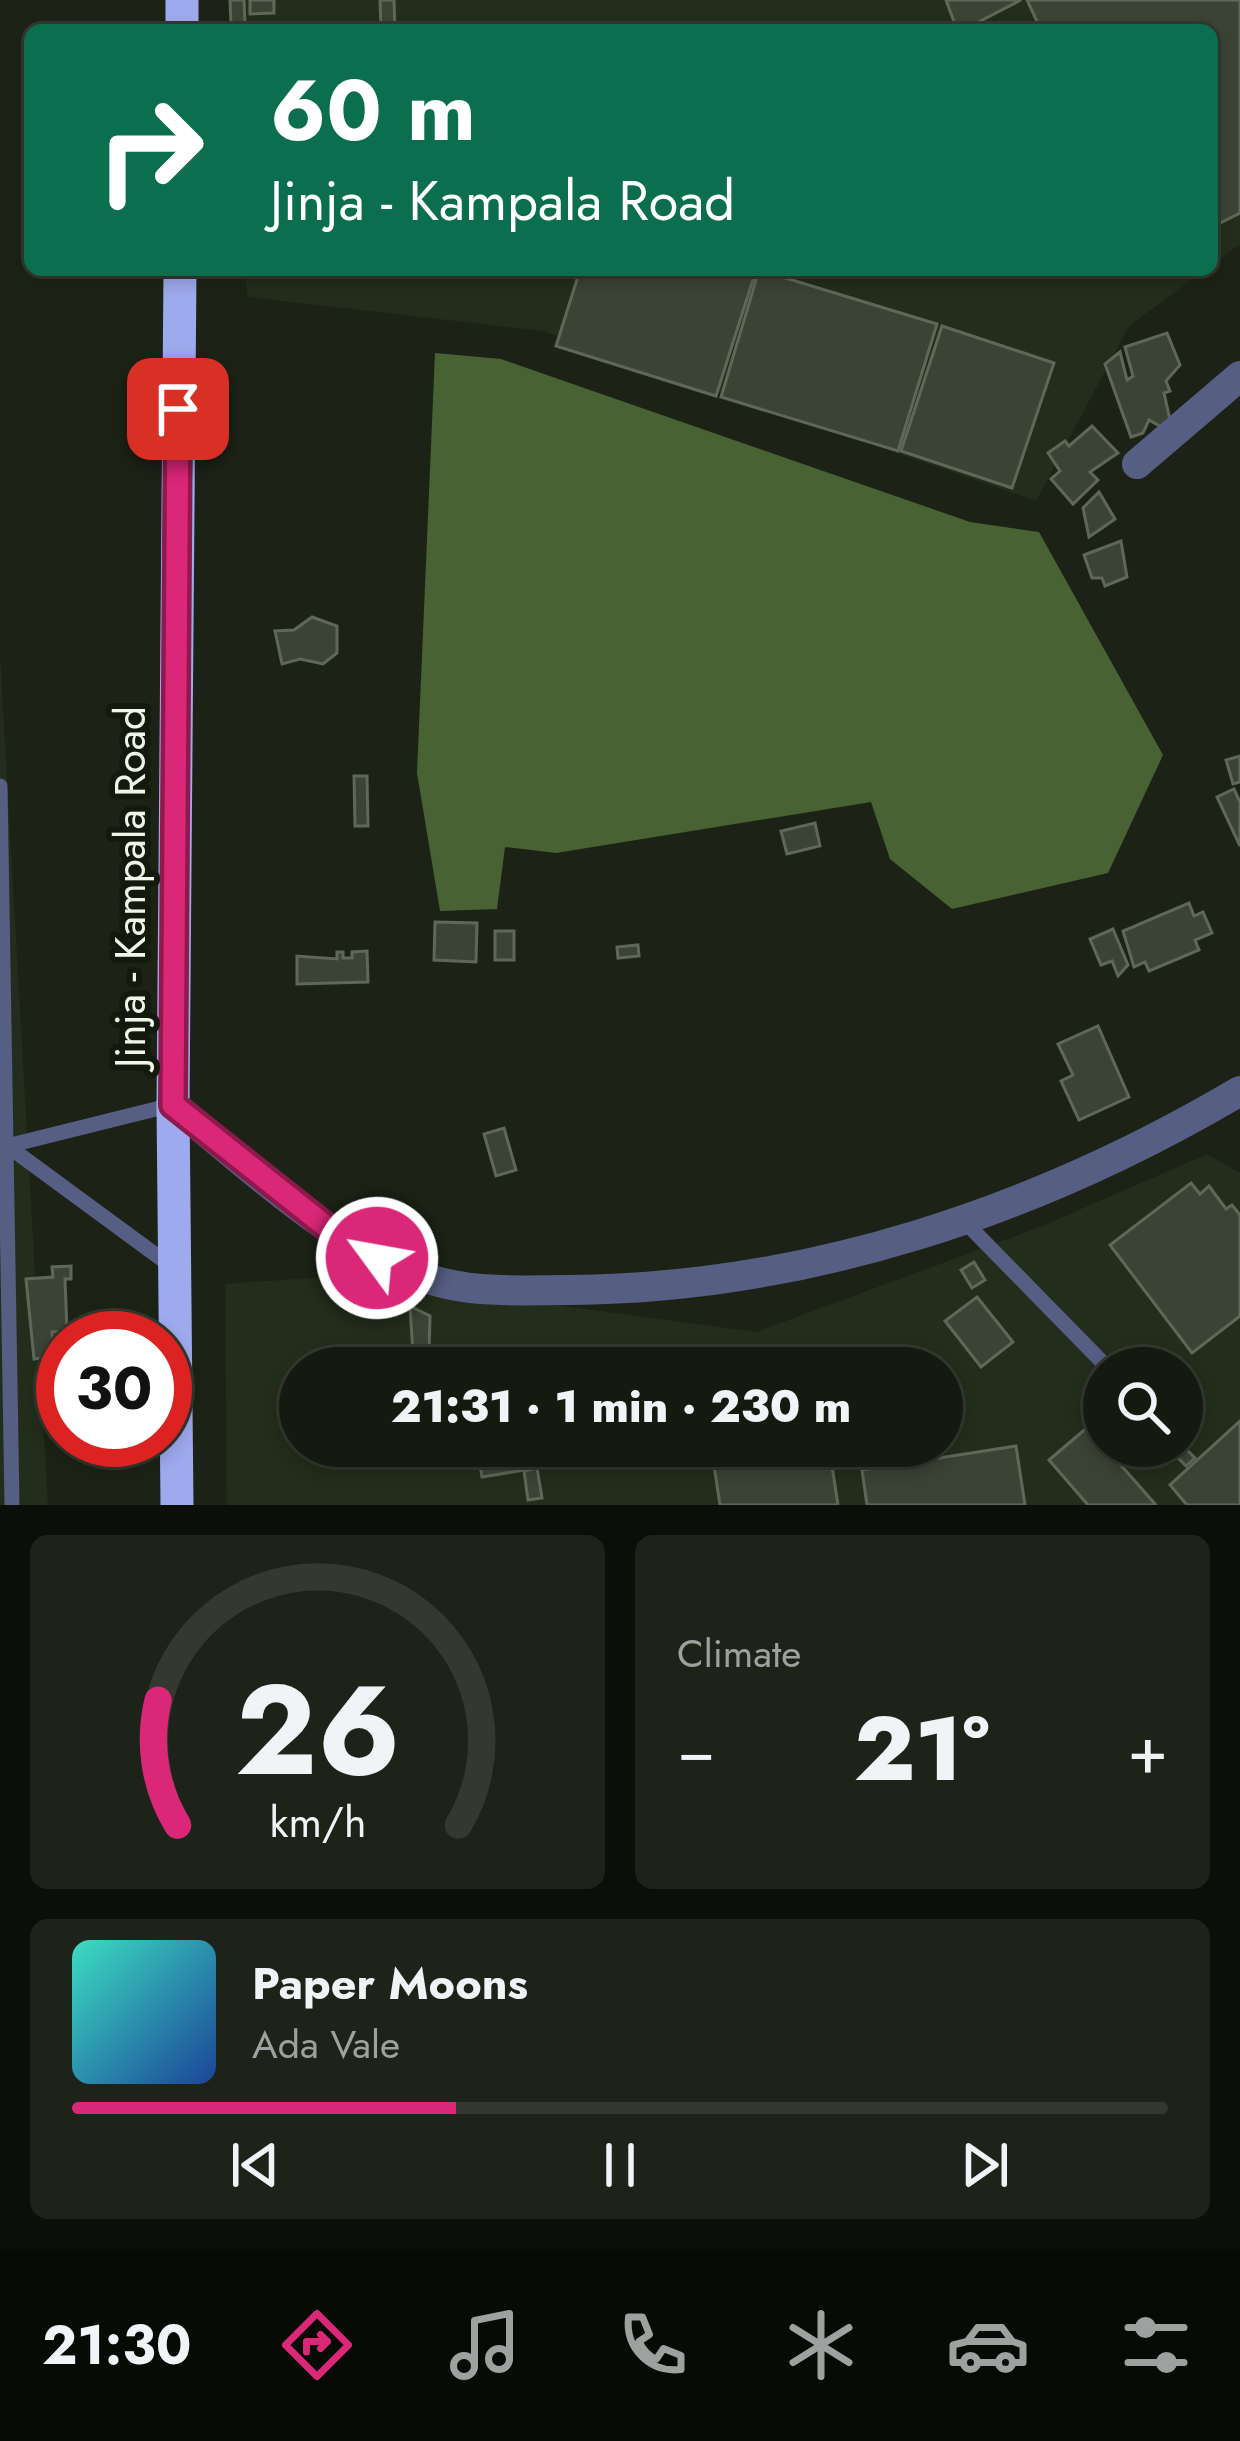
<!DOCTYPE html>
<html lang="en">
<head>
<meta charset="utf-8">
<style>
	:root { --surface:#151a10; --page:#1e2319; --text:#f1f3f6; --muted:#9da19f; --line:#343830; --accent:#db2777 }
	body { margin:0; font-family:Jost,sans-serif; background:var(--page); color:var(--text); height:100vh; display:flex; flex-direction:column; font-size:45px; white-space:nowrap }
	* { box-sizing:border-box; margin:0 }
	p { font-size:39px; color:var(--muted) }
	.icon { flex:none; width:66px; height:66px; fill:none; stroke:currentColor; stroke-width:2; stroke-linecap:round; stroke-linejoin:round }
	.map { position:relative; height:1505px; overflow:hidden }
	.details { display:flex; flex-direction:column; gap:30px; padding:30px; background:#0c0e09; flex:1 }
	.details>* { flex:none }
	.guide { position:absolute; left:24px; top:24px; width:1194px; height:252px; border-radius:18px; box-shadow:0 6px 18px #0003,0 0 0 3px var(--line); background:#0b6e4f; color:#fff; overflow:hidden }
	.controls { position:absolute; left:1083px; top:1347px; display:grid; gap:24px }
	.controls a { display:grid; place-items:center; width:120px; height:120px; border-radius:50%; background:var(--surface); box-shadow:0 6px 18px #0003,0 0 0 3px var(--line); font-size:60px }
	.speed { position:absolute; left:36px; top:1311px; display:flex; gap:24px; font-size:60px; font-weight:700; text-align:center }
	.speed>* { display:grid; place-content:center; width:156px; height:156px; border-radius:50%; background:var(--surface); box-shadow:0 6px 18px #0003,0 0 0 3px var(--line); line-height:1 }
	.speed .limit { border:18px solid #d22; background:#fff; color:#111 }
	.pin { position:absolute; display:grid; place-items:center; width:102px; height:102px; color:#fff; margin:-51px; border-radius:24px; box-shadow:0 6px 18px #0006 }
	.me { position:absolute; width:132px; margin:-66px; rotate:302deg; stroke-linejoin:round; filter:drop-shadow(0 0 9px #0008) }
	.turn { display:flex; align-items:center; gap:42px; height:252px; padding:0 48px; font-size:54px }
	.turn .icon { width:156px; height:156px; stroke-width:2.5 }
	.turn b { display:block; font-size:84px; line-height:102px }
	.big { font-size:90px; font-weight:800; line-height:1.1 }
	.details .card { flex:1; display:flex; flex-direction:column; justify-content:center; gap:18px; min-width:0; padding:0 42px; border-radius:18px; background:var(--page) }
	.details .dial { align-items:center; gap:0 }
	.dial svg { height:312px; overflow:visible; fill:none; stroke:var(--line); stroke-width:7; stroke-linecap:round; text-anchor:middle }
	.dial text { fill:var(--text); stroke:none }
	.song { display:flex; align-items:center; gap:36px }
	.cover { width:144px; height:144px; border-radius:18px; background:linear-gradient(135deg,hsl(170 70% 55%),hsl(220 70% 35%)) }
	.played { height:12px; border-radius:6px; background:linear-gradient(90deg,var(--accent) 35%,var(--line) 35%) }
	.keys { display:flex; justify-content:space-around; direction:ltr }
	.heat { display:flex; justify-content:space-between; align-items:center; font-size:66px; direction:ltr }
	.details .tiles { flex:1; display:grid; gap:30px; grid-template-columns:1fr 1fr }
	.card:last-child { grid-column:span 2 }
	.trip { position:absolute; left:279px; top:1347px; width:684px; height:120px; border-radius:60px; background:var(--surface); box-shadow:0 6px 18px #0003,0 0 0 3px var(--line); font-weight:800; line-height:120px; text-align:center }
	.menu { display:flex; height:192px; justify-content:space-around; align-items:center; background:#080a06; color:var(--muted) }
	.menu .icon { width:84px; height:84px }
	.menu .selected { color:var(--accent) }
	.menu b { font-size:54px; color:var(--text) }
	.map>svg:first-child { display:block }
	.built { fill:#232d1b; fill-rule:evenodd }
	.forest { fill:#496233 }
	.building { fill:#3b4335; stroke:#5f6858; stroke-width:3 }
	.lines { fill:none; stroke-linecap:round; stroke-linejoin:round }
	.service { stroke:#575e84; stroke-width:15 }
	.minor { stroke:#575e84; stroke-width:30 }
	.trunk { stroke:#9eaaee; stroke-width:33 }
	.route-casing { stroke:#8e194d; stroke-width:30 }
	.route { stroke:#db2777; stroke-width:21 }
	.labels { text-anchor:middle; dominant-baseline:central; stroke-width:12; stroke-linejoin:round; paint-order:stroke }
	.street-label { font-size:42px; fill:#f0f5ec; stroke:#131a0d }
</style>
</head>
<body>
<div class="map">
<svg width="1240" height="1505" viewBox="0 0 1240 1505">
	<rect width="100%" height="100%" fill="#1c2316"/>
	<g class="built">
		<path d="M236,0H1240V244L1212,265V30H237Z"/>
		<path d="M246,270H1205L1129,326L1036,501L543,331L247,297Z"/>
		<path d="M0,655L48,1505H0Z"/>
		<path d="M1207,1154L1240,1173V1505H227L225,1284L338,1276L756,1332L1040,1227ZM300,1368H942V1446H300ZM1104,1368H1182V1446H1104Z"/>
	</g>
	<path class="forest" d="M435,353L501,359L970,522L1039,532L1163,755L1108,873L952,909L890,859L871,802L556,853L505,847L497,909L440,911L417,773Z"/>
	<g class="building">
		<path d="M230,0H244L245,24L231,25Z"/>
		<path d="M250,0H274V13L250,14Z"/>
		<path d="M380,0H394L395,30H381Z"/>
		<path d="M946,0H1021L963,30H957Z"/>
		<path d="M1027,0H1240V213L1212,227V30H1041Z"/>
		<path d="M580,270H756L716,396L556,346Z"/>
		<path d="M759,270L937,324L898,451L721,397Z"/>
		<path d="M942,326L1054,363L1012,488L901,451Z"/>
		<path d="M1167,333L1180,365L1166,381L1170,391L1164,393L1171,424L1161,427L1149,420L1143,433L1131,437L1105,364L1120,352L1127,380L1133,376L1125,347Z"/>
		<path d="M1092,426L1118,453L1090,472L1098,480L1073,504L1051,479L1060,471L1048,453L1065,441L1069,446Z"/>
		<path d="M1099,492L1115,519L1089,537L1083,508Z"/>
		<path d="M1121,541L1127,577L1105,586L1102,578H1092L1084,555Z"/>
		<path d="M312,617L337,626V653L323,664L300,659L282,664L275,631L294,630Z"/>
		<path d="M1240,756V782L1233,784L1226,760Z"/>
		<path d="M354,776H367L368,826H355Z"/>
		<path d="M1234,789L1240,802V846L1217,797Z"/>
		<path d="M815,823L820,846L787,854L781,831Z"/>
		<path d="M1189,903L1194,916L1203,912L1212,933L1195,940L1199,950L1149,971L1145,962L1134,967L1123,931Z"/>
		<path d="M435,922L477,923L476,962L434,960Z"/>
		<path d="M1113,929L1128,965L1118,976L1112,961L1101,965L1090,939Z"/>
		<rect x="495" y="931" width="19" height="29"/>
		<path d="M638,945L639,956L618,958L617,947Z"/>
		<path d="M367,951L368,982L297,984V956L337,959V952H343V958H352V952Z"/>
		<path d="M1098,1026L1129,1097L1079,1120L1061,1081L1073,1075L1058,1044Z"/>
		<path d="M504,1128L516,1170L496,1176L484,1134Z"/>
		<path d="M1191,1183L1200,1194L1209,1186L1226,1209L1232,1205L1240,1215V1316L1192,1353L1110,1245Z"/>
		<path d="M974,1262L985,1280L972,1288L961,1270Z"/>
		<path d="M71,1266V1279H65L67,1331L52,1332L53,1357L34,1359L26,1279L53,1277L52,1267Z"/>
		<path d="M977,1297L1013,1342L981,1367L945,1321Z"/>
		<path d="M410,1306L430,1316L429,1352L413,1354Z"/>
		<path d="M693,1346L697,1368H558Z"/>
		<path d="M814,1352L817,1368H719Z"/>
		<path d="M1240,1421V1505H1187L1170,1485Z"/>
		<path d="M1089,1426L1104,1446L1156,1505H1088L1049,1460Z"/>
		<path d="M1182,1445L1195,1458L1186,1466L1166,1446Z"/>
		<path d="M477,1446H670L482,1477Z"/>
		<path d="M711,1446H829L838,1505H720Z"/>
		<path d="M1016,1446L1025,1505H867L862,1470Z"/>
		<path d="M537,1468L542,1498L528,1500L524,1471Z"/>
	</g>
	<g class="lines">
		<g class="service">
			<path d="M0,786L12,1505"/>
			<path d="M3,1147L172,1105"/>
			<path d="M9,1147L171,1266"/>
			<path d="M965,1222L1108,1368"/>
		</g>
		<g class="minor">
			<path d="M1137,464L1240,376"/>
			<path d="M173,1105C253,1168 328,1244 426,1278C471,1294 522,1290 570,1290C808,1288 1037,1211 1240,1091"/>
		</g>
		<g class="trunk">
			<path d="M182,30V0"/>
			<path d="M177,1505L173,1105L180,270"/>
		</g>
	</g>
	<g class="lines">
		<defs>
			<path id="route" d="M178,409L173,1105L343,1240L377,1258"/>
		</defs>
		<use href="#route" class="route-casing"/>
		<use href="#route" class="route"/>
	</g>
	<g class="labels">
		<g class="street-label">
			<text transform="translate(130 887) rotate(-90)">Jinja - Kampala Road</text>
		</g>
	</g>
</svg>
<div class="controls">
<a><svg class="icon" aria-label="search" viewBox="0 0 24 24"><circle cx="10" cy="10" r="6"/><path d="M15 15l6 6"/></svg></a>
</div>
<div class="speed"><div class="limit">30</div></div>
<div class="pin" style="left:178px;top:409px;background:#d93025"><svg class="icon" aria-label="arrive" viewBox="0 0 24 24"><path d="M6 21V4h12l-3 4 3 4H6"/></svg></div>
<svg class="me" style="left:377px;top:1258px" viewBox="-20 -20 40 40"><circle r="17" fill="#db2777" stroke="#fff" stroke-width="3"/><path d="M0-11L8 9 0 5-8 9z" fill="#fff"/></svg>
<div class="trip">21:31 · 1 min · 230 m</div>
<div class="guide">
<div class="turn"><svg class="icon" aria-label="right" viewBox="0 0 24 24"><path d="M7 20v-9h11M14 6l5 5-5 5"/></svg><div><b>60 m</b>Jinja - Kampala Road</div></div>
</div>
</div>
<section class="details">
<div class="tiles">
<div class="card dial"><svg viewBox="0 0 100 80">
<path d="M14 69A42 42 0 1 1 86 69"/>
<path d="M14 69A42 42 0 0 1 9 37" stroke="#db2777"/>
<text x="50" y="56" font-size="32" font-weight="700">26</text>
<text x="50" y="72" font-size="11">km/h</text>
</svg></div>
<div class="card"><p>Climate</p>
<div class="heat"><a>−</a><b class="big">21°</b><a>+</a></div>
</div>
<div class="card">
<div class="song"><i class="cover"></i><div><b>Paper Moons</b><p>Ada Vale</p></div></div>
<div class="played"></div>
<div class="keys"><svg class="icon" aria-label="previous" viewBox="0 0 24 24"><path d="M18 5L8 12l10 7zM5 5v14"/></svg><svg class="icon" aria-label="pause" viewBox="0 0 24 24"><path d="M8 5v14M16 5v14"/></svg><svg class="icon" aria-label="next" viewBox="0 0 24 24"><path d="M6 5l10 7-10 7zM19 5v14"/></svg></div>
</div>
</div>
</section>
<nav class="menu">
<b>21:30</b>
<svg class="icon selected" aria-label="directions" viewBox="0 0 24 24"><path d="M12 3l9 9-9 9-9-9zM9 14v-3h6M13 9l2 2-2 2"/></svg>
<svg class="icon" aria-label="music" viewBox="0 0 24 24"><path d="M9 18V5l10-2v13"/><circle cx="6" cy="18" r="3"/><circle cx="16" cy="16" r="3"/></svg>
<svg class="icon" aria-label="phone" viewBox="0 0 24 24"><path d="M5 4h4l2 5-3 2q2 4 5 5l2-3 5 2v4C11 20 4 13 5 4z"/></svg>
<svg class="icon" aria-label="climate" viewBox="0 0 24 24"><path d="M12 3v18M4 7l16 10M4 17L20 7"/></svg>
<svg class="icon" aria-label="car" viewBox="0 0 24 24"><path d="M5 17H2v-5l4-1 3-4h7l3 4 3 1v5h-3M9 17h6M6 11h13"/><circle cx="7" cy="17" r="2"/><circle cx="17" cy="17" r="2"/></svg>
<svg class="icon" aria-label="filters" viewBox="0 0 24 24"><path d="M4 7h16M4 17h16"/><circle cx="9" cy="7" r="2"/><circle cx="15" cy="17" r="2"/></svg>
</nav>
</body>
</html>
